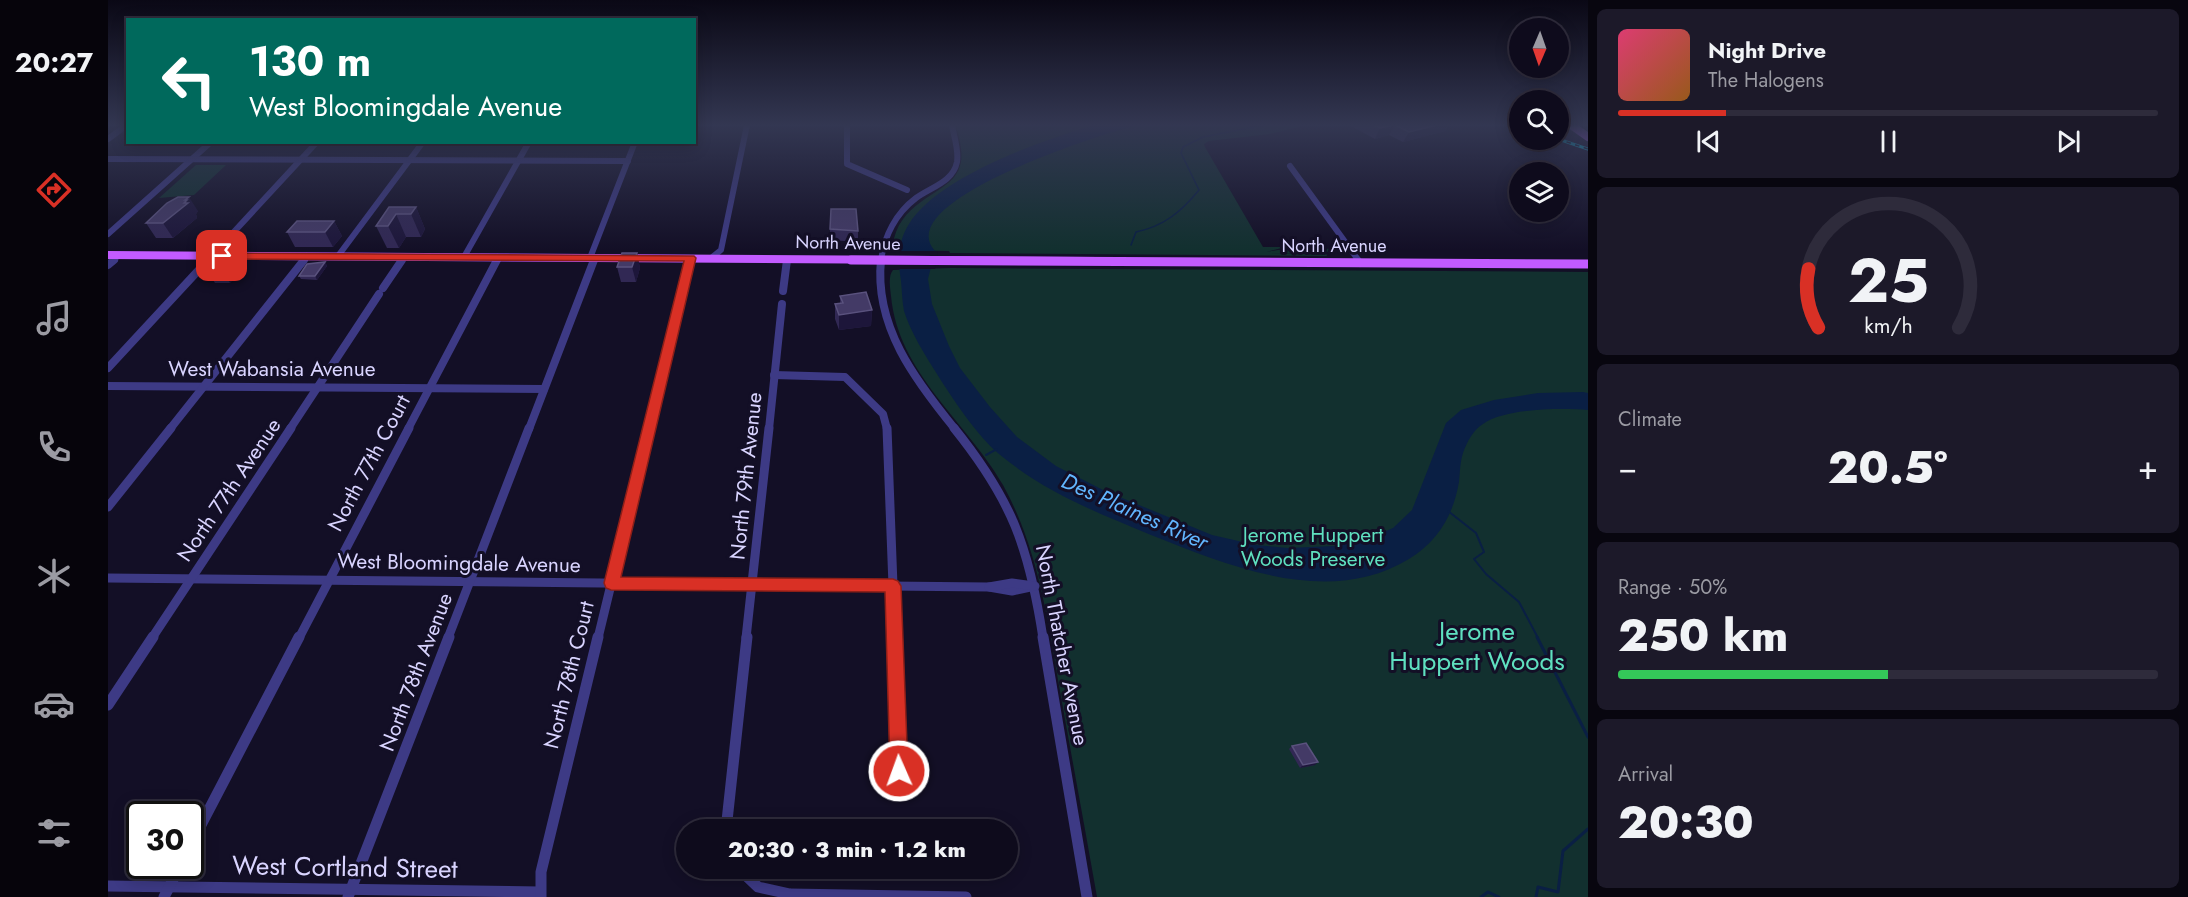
<!DOCTYPE html>
<html lang="en">
<head>
<meta charset="utf-8">
<style>
	:root { --surface:#0e0b1c; --page:#1c1929; --text:#f1f3f6; --muted:#9b9ba3; --line:#2e2b3b; --accent:#d93025 }
	body { margin:0; font-family:Jost,sans-serif; background:var(--page); color:var(--text); height:100vh; display:flex; flex-direction:column; font-size:22px; white-space:nowrap }
	* { box-sizing:border-box; margin:0 }
	p { font-size:20px; color:var(--muted) }
	.icon { flex:none; width:33px; height:33px; fill:none; stroke:currentColor; stroke-width:2; stroke-linecap:round; stroke-linejoin:round }
	.map { position:relative; flex:1; overflow:hidden }
	.drawer { display:flex; flex-direction:column; gap:9px; padding:9px; background:#08060f; width:600px }
	.drawer>* { flex:none }
	.banner { position:absolute; left:18px; top:18px; width:570px; height:126px; border-radius:0px; box-shadow:0 3px 15px #0003,0 0 0 2px var(--line); background:#00695c; color:#fff; overflow:hidden }
	.needle { width:39px; rotate:182deg }
	.fabs { position:absolute; left:1401px; top:18px; display:grid; gap:12px }
	.fabs a { display:grid; place-items:center; width:60px; height:60px; border-radius:50%; background:var(--surface); box-shadow:0 3px 15px #0003,0 0 0 2px var(--line); font-size:30px }
	.speed { position:absolute; left:18px; top:801px; display:flex; gap:12px; font-size:30px; font-weight:700; text-align:center }
	.speed>* { display:grid; place-content:center; width:78px; height:78px; border-radius:50%; background:var(--surface); box-shadow:0 3px 15px #0003,0 0 0 2px var(--line); line-height:1 }
	.speed .limit { border:3px solid #111; border-radius:9px; background:#fff; color:#111 }
	.pin { position:absolute; display:grid; place-items:center; width:51px; height:51px; color:#fff; margin:-26px; border-radius:12px; box-shadow:0 3px 9px #0006 }
	.me { position:absolute; width:66px; margin:-33px; rotate:358deg; stroke-linejoin:round; filter:drop-shadow(0 0 4px #0008) }
	.turn { display:flex; align-items:center; gap:21px; height:126px; padding:0 24px; font-size:27px }
	.turn .icon { width:78px; height:78px; stroke-width:2.5 }
	.turn b { display:block; font-size:42px; line-height:51px }
	.big { font-size:45px; font-weight:800; line-height:1.1 }
	.drawer .tile { flex:1; display:flex; flex-direction:column; justify-content:center; gap:9px; min-width:0; padding:0 21px; border-radius:9px; background:var(--page) }
	.drawer .dial { align-items:center; gap:0 }
	.dial svg { height:156px; overflow:visible; fill:none; stroke:var(--line); stroke-width:7; stroke-linecap:round; text-anchor:middle }
	.dial text { fill:var(--text); stroke:none }
	.song { display:flex; align-items:center; gap:18px }
	.cover { width:72px; height:72px; border-radius:9px; background:linear-gradient(135deg,hsl(340 70% 55%),hsl(30 70% 35%)) }
	.played { height:6px; border-radius:3px; background:linear-gradient(90deg,var(--accent) 20%,var(--line) 20%) }
	.keys { display:flex; justify-content:space-around; direction:ltr }
	.heat { display:flex; justify-content:space-between; align-items:center; font-size:33px; direction:ltr }
	.charge { height:9px; border-radius:4px; background:linear-gradient(90deg,#34c759 50%,var(--line) 0) }
	.trip { position:absolute; left:568px; top:819px; width:342px; height:60px; border-radius:30px; background:var(--surface); box-shadow:0 3px 15px #0003,0 0 0 2px var(--line); font-weight:800; line-height:60px; text-align:center }
	main { display:flex; flex:1; min-height:0 }
	.tabs { display:flex; flex-direction:column; width:108px; justify-content:space-around; align-items:center; background:#06040b; color:var(--muted) }
	.tabs .icon { width:42px; height:42px }
	.tabs .active { color:var(--accent) }
	.tabs b { font-size:27px; color:var(--text) }
	.map>svg:first-child { display:block }
	.green { fill:#12302f }
	.water { fill:#0a1f44 }
	.pier { fill:#130f26 }
	.lines { fill:none; stroke-linecap:round; stroke-linejoin:round }
	.stream-far2 { stroke:#0a1f44; stroke-width:1.5 }
	.stream-far1 { stroke:#0a1f44; stroke-width:2 }
	.stream { stroke:#0a1f44; stroke-width:3 }
	.minor-far3 { stroke:#3d3a85; stroke-width:6 }
	.minor-far2 { stroke:#3d3a85; stroke-width:8 }
	.minor-far1 { stroke:#3d3a85; stroke-width:9 }
	.minor { stroke:#3d3a85; stroke-width:11 }
	.major-far1 { stroke:#c25bff; stroke-width:8 }
	.major { stroke:#c25bff; stroke-width:9 }
	.rail-casing { stroke:#00e5ff; stroke-width:3 }
	.rail { stroke:#130f26; stroke-width:1.5; stroke-dasharray:4.5; stroke-linecap:butt }
	.wall { fill:#312854 }
	.shaded-wall { fill:#1d163a }
	.building { fill:#433a66; stroke:#5a527e; stroke-width:1.5 }
	.route { fill:#d93025; stroke:#8d1f18; stroke-width:1.5 }
	.labels { text-anchor:middle; dominant-baseline:central; stroke-width:6; stroke-linejoin:round; paint-order:stroke }
	.far-street-label { font-size:18px; fill:#d9d4ff; stroke:#130f26 }
	.street-label { font-size:21px; fill:#d9d4ff; stroke:#130f26 }
	.park-label { font-size:21px; fill:#5fe0c0; stroke:#130f26 }
	.water-label { font-size:22px; font-style:italic; fill:#62b6ff; stroke:#130f26 }
	.near-park-label { font-size:26px; fill:#5fe0c0; stroke:#130f26 }
	.near-street-label { font-size:26px; fill:#d9d4ff; stroke:#130f26 }
</style>
</head>
<body>
<main>
<nav class="tabs">
<b>20:27</b>
<svg class="icon active" aria-label="directions" viewBox="0 0 24 24"><path d="M12 3l9 9-9 9-9-9zM9 14v-3h6M13 9l2 2-2 2"/></svg>
<svg class="icon" aria-label="music" viewBox="0 0 24 24"><path d="M9 18V5l10-2v13"/><circle cx="6" cy="18" r="3"/><circle cx="16" cy="16" r="3"/></svg>
<svg class="icon" aria-label="phone" viewBox="0 0 24 24"><path d="M5 4h4l2 5-3 2q2 4 5 5l2-3 5 2v4C11 20 4 13 5 4z"/></svg>
<svg class="icon" aria-label="climate" viewBox="0 0 24 24"><path d="M12 3v18M4 7l16 10M4 17L20 7"/></svg>
<svg class="icon" aria-label="car" viewBox="0 0 24 24"><path d="M5 17H2v-5l4-1 3-4h7l3 4 3 1v5h-3M9 17h6M6 11h13"/><circle cx="7" cy="17" r="2"/><circle cx="17" cy="17" r="2"/></svg>
<svg class="icon" aria-label="filters" viewBox="0 0 24 24"><path d="M4 7h16M4 17h16"/><circle cx="9" cy="7" r="2"/><circle cx="15" cy="17" r="2"/></svg>
</nav>
<div class="map">
<svg width="1480" height="897" viewBox="0 0 1480 897">
	<rect width="100%" height="100%" fill="#130f26"/>
	<g class="green">
		<path d="M848,125H1192L1194,126L1162,134L1101,141L1096,144L1097,147L1155,247H1178L1158,252L1182,248L1234,249L1220,252L1159,254L1218,253L1219,256L842,253L841,251L785,250C784,244 786,238 788,232C802,196 845,192 852,166C856,153 851,138 848,125Z"/>
		<path d="M88,165H118L86,195L51,198Z"/>
		<path d="M843,268L1480,272V897H989C977,828 964,759 952,691C940,621 930,548 895,485C859,422 790,373 783,296C782,287 780,276 785,270Z"/>
	</g>
	<path class="water" d="M987,125H1030C998,132 781,201 827,251L820,279L824,304L841,346L852,368L882,407L909,437L948,466L997,491L1104,535L1148,545L1179,548L1227,546L1257,540L1285,528L1304,510L1338,423L1353,410L1386,400L1430,393L1475,392L1480,393V410C1453,408 1397,408 1375,424C1365,430 1359,442 1355,453C1352,462 1352,473 1351,482C1345,516 1330,541 1301,559C1221,608 1121,566 1043,535C988,512 938,493 891,454C870,437 844,398 829,374C817,355 803,333 796,311C794,301 794,291 793,281C790,261 789,243 801,224C830,177 934,140 987,125Z"/>
	<path class="pier" d="M788,251H830L827,269H788Z"/>
	<g class="lines">
		<path class="stream-far2" d="M1023,245L1028,232C1056,226 1073,212 1091,190L1073,153L1075,147L1095,137L1156,125"/>
		<g class="stream-far1">
			<path d="M878,455L889,449"/>
			<path d="M1340,511L1368,533L1376,552L1366,559L1378,574L1411,602L1430,638"/>
		</g>
		<g class="stream">
			<path d="M1429,637L1480,737"/>
			<path d="M1373,897L1380,892L1391,897"/>
			<path d="M1428,897L1430,887L1450,892L1455,851L1480,829"/>
		</g>
		<g class="minor-far3">
			<path d="M739,125V164L799,190"/>
			<path d="M0,139L19,125"/>
			<path d="M0,159L520,161"/>
			<path d="M1182,166L1251,261"/>
			<path d="M0,234L103,142"/>
			<path d="M230,256L315,142"/>
			<path d="M356,257L421,142"/>
			<path d="M482,258L527,142"/>
			<path d="M603,258L613,250L639,125"/>
			<path d="M4,261L11,255"/>
			<path d="M99,261L209,142"/>
			<path d="M195,261L199,256"/>
			<path d="M293,261L296,257"/>
			<path d="M388,261L390,257"/>
			<path d="M486,261L487,258"/>
			<path d="M581,261L582,258"/>
			<path d="M773,261C776,236 788,213 808,198C823,187 845,182 849,162C851,150 846,137 844,125"/>
		</g>
		<g class="minor-far2">
			<path d="M773,260C766,326 807,380 847,429"/>
			<path d="M1249,260L1252,263"/>
			<path d="M0,265L6,260"/>
			<path d="M275,288L294,260"/>
			<path d="M675,291L679,260"/>
			<path d="M0,368L100,260"/>
			<path d="M666,375L737,377L775,414L779,429"/>
			<path d="M0,386L436,389"/>
			<path d="M62,429L196,260"/>
			<path d="M182,429L271,294"/>
			<path d="M300,429L389,260"/>
			<path d="M421,429L486,260"/>
			<path d="M540,429L582,260"/>
			<path d="M661,429L674,304"/>
		</g>
		<g class="minor-far1">
			<path d="M779,428L787,638"/>
			<path d="M846,428C904,500 921,547 935,638"/>
			<path d="M0,507L63,428"/>
			<path d="M0,578L881,587L904,591L927,586"/>
			<path d="M881,587L904,583L926,586"/>
			<path d="M44,638L183,428"/>
			<path d="M191,638L301,428"/>
			<path d="M340,638L421,428"/>
			<path d="M490,638L541,428"/>
			<path d="M638,638L661,428"/>
		</g>
		<g class="minor">
			<path d="M786,637L792,793"/>
			<path d="M935,637L979,897"/>
			<path d="M0,705L45,637"/>
			<path d="M618,830L639,637"/>
			<path d="M82,846L191,637"/>
			<path d="M630,868L650,887L682,894L858,897"/>
			<path d="M0,886L432,892"/>
			<path d="M56,897L72,866"/>
			<path d="M240,897L341,637"/>
			<path d="M433,897V872L490,637"/>
		</g>
		<g class="major-far1">
			<path d="M1463,125L1480,137"/>
			<path d="M0,255L990,261"/>
		</g>
		<path class="major" d="M743,260L1480,264"/>
		<defs>
			<g id="rail">
				<path d="M1403,125L1412,127"/>
				<path d="M1450,139L1480,149"/>
			</g>
		</defs>
		<use href="#rail" class="rail-casing"/>
		<use href="#rail" class="rail"/>
	</g>
	<g class="wall">
		<path d="M1241,125H1341L1337,131L1295,142L1281,135L1267,139Z"/>
		<path d="M1412,128V137L1408,136Z"/>
		<path d="M1419,140H1444L1440,145Z"/>
		<path d="M281,207H308L317,229L313,237H298L291,248H279L268,226Z"/>
		<path d="M90,211L88,214L89,218L65,238H48L38,223Z"/>
		<path d="M226,221L234,236L225,247H187L179,232Z"/>
		<path d="M722,229L750,231V242L722,240Z"/>
		<path d="M529,253L532,268L528,282H513L509,267Z"/>
		<path d="M217,262L219,266L209,280L193,279L191,276Z"/>
		<path d="M122,263L129,274L122,283H107L99,271Z"/>
		<path d="M732,296L764,310L763,326L731,330L727,319V304L732,303Z"/>
		<path d="M1184,746L1207,765L1192,768L1181,749Z"/>
	</g>
	<g class="shaded-wall">
		<path d="M1287,125L1281,135L1267,139L1272,128Z"/>
		<path d="M1329,125H1341L1337,131L1295,142L1301,132Z"/>
		<path d="M81,197L90,211L88,214L89,218L65,238L55,223Z"/>
		<path d="M308,207L317,229L313,237L303,214Z"/>
		<path d="M288,214L298,237L291,248L280,226Z"/>
		<path d="M226,221L234,236L225,247L217,232Z"/>
		<path d="M529,253L532,268L528,282L524,267Z"/>
		<path d="M217,262L219,266L209,280L207,276Z"/>
		<path d="M122,263L129,274L122,283L114,271Z"/>
		<path d="M764,310L763,326L731,330V315Z"/>
		<path d="M1210,762L1207,765L1192,768L1195,765Z"/>
	</g>
	<g class="building">
		<path d="M1266,125H1286L1272,128Z"/>
		<path d="M1287,125H1329L1301,132Z"/>
		<path d="M70,197H81L77,200H79L76,203H80L55,223H38L59,203Z"/>
		<path d="M281,207H308L303,214H288L280,226H268Z"/>
		<path d="M723,209H748L750,231L722,229Z"/>
		<path d="M189,221H226L217,232H179Z"/>
		<path d="M514,253H529L524,267H509Z"/>
		<path d="M217,262L207,276H191L199,264Z"/>
		<path d="M107,263H122L114,271H99Z"/>
		<path d="M758,292L764,310L731,315L727,304L735,303L732,296Z"/>
		<path d="M1198,743L1210,762L1195,765L1184,746Z"/>
	</g>
	<linearGradient id="sky" x2="0" y2="1"><stop stop-color="#0a0815"/><stop offset="0.5" stop-color="#333752"/><stop offset="1" stop-color="#333752" stop-opacity="0"/></linearGradient>
	<rect width="1480" height="250" fill="url(#sky)"/>
	<path class="route" d="M110,253L586,256L588,258L513,577L785,579L790,581L793,586L800,771L798,778L791,780L785,778L782,771L777,592L503,590L498,588L496,583L576,261L114,259L109,256Z"/>
	<g class="labels">
		<g class="far-street-label">
			<text transform="translate(740 243) rotate(1)">North Avenue</text>
			<text x="1226" y="246">North Avenue</text>
		</g>
		<g class="street-label">
			<text x="164" y="369">West Wabansia Avenue</text>
			<text transform="translate(261 463) rotate(-62)">North 77th Court</text>
			<text transform="translate(638 476) rotate(-84)">North 79th Avenue</text>
			<text transform="translate(121 490) rotate(-56)">North 77th Avenue</text>
			<text transform="translate(351 563) rotate(1)">West Bloomingdale Avenue</text>
			<text transform="translate(954 645) rotate(79)">North Thatcher Avenue</text>
			<text transform="translate(308 672) rotate(-69)">North 78th Avenue</text>
			<text transform="translate(461 675) rotate(-76)">North 78th Court</text>
		</g>
		<g class="park-label">
			<text x="1205" y="535">Jerome Huppert<tspan x="1205" dy="24">Woods Preserve</tspan></text>
		</g>
		<g class="water-label">
			<text transform="translate(1027 511) rotate(24)">Des Plaines River</text>
		</g>
		<g class="near-park-label">
			<text x="1369" y="631">Jerome<tspan x="1369" dy="30">Huppert Woods</tspan></text>
		</g>
		<g class="near-street-label">
			<text transform="translate(237 867) rotate(1)">West Cortland Street</text>
		</g>
	</g>
</svg>
<div class="fabs">
<a><svg class="needle" viewBox="-14 -14 28 28"><path d="M0-13l5 13h-10z" fill="#e53935"/><path d="M0 13l5-13h-10z" fill="#9b9ba3"/></svg></a>
<a><svg class="icon" aria-label="search" viewBox="0 0 24 24"><circle cx="10" cy="10" r="6"/><path d="M15 15l6 6"/></svg></a>
<a><svg class="icon" aria-label="layers" viewBox="0 0 24 24"><path d="M12 4l9 5-9 5-9-5zM3 14l9 5 9-5"/></svg></a>
</div>
<div class="speed"><div class="limit">30</div></div>
<div class="pin" style="left:114px;top:256px;background:#d93025"><svg class="icon" aria-label="arrive" viewBox="0 0 24 24"><path d="M6 21V4h12l-3 4 3 4H6"/></svg></div>
<svg class="me" style="left:791px;top:771px" viewBox="-20 -20 40 40"><circle r="17" fill="#d93025" stroke="#fff" stroke-width="3"/><path d="M0-11L8 9 0 5-8 9z" fill="#fff"/></svg>
<div class="trip">20:30 · 3 min · 1.2 km</div>
<div class="banner">
<div class="turn"><svg class="icon" aria-label="left" viewBox="0 0 24 24"><path d="M17 20v-9H6M10 6l-5 5 5 5"/></svg><div><b>130 m</b>West Bloomingdale Avenue</div></div>
</div>
</div>
<section class="drawer">
<div class="tile">
<div class="song"><i class="cover"></i><div><b>Night Drive</b><p>The Halogens</p></div></div>
<div class="played"></div>
<div class="keys"><svg class="icon" aria-label="previous" viewBox="0 0 24 24"><path d="M18 5L8 12l10 7zM5 5v14"/></svg><svg class="icon" aria-label="pause" viewBox="0 0 24 24"><path d="M8 5v14M16 5v14"/></svg><svg class="icon" aria-label="next" viewBox="0 0 24 24"><path d="M6 5l10 7-10 7zM19 5v14"/></svg></div>
</div>
<div class="tile dial"><svg viewBox="0 0 100 80">
<path d="M14 69A42 42 0 1 1 86 69"/>
<path d="M14 69A42 42 0 0 1 9 39" stroke="#d93025"/>
<text x="50" y="56" font-size="32" font-weight="700">25</text>
<text x="50" y="72" font-size="11">km/h</text>
</svg></div>
<div class="tile"><p>Climate</p>
<div class="heat"><a>−</a><b class="big">20.5°</b><a>+</a></div>
</div>
<div class="tile"><p>Range · 50%</p><b class="big">250 km</b><div class="charge"></div></div>
<div class="tile"><p>Arrival</p><b class="big">20:30</b></div>
</section>
</main>
</body>
</html>
